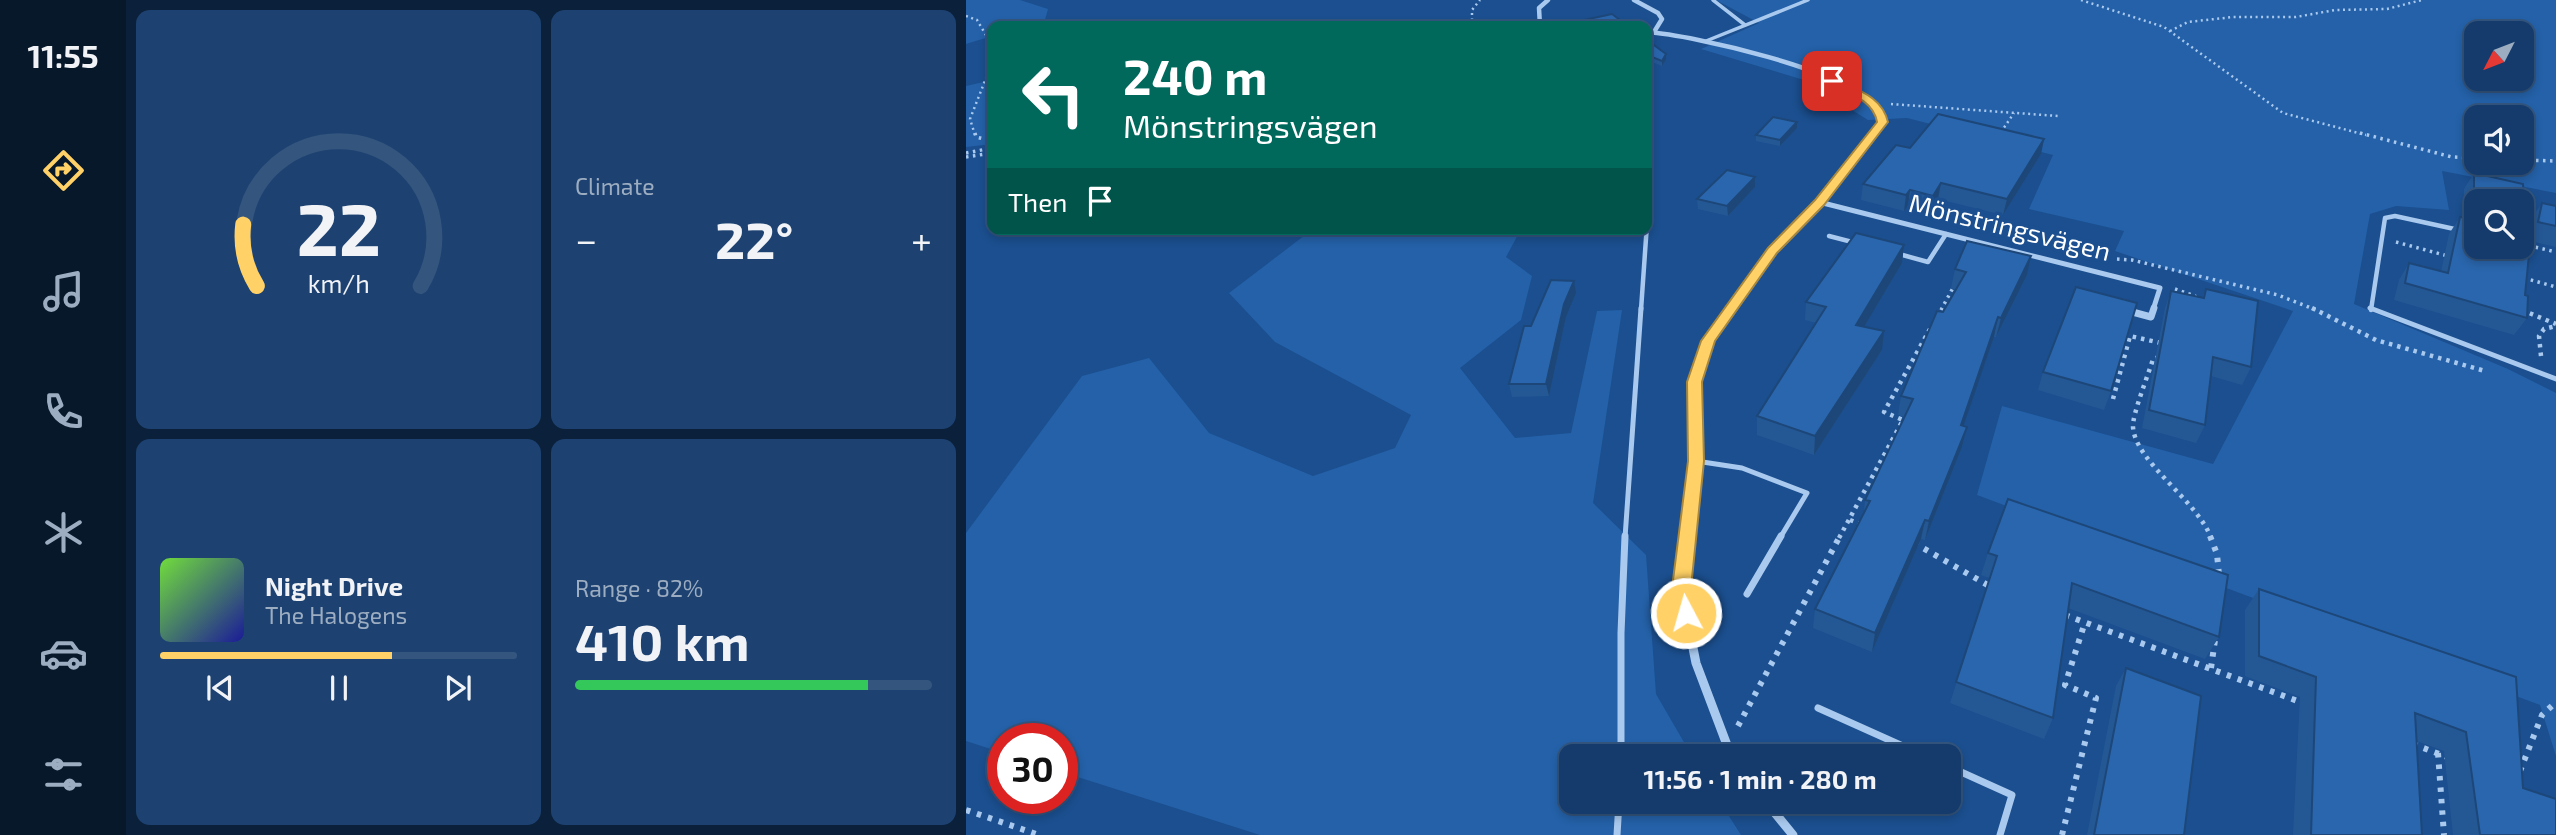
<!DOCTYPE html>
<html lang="en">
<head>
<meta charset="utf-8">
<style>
	:root { --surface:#143b6b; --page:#1d4271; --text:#f1f3f6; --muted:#9dadc1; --line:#33557e; --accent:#ffd166 }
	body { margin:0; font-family:"Exo 2",sans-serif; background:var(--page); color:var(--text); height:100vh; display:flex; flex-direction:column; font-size:26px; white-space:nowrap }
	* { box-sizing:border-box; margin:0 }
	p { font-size:23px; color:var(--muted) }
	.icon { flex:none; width:38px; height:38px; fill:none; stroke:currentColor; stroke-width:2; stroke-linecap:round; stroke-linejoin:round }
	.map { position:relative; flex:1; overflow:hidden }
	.details { display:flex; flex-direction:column; gap:10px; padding:10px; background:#0b203b; width:840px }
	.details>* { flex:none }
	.top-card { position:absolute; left:21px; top:21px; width:665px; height:214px; border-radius:14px; box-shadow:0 4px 10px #0003,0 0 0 2px var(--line); background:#00695c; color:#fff; overflow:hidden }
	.needle { width:46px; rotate:228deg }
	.tools { position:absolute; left:1498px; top:21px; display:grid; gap:14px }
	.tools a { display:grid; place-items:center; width:70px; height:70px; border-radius:14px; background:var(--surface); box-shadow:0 4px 10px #0003,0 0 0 2px var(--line); font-size:35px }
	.speed { position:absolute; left:21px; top:723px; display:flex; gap:14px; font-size:35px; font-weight:700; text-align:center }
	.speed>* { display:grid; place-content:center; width:91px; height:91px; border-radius:50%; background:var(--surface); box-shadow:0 4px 10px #0003,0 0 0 2px var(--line); line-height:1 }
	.speed .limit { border:10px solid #d22; background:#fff; color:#111 }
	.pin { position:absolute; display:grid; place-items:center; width:60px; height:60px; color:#fff; margin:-30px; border-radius:14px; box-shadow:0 4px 10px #0006 }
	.me { position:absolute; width:77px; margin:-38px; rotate:354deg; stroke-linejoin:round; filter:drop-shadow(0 0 5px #0008) }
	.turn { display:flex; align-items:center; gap:24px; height:147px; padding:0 21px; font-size:32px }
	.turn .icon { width:91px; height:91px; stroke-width:2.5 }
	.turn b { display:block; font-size:49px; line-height:60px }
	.then { display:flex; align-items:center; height:66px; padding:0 21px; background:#0003; gap:14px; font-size:26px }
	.big { font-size:52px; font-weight:700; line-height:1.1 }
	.details .widget { flex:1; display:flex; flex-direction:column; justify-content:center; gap:10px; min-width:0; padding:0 24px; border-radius:14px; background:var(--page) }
	.details .dial { align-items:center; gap:0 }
	.dial svg { height:182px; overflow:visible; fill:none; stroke:var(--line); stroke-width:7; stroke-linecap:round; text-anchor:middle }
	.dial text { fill:var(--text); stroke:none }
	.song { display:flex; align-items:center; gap:21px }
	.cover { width:84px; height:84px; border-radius:10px; background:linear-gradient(135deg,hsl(100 70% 55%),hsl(240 70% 35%)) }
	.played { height:7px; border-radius:4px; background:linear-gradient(90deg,var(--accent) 65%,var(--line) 65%) }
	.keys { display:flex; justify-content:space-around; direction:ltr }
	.heat { display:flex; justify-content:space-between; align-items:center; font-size:38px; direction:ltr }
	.charge { height:10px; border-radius:5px; background:linear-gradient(90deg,#34c759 82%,var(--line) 0) }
	.details .tiles { flex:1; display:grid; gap:10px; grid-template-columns:repeat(2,1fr) }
	.trip { position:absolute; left:593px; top:744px; width:402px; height:70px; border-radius:14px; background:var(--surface); box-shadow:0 4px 10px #0003,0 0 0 2px var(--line); font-weight:700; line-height:70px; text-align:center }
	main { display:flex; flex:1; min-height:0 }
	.menu { display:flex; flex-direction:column; width:126px; justify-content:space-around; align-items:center; background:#08182b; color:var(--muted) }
	.menu .icon { width:49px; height:49px }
	.menu .current { color:var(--accent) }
	.menu b { font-size:32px; color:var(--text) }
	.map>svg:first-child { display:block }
	.green { fill:#2461a8; fill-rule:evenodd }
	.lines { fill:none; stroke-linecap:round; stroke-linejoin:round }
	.path-far3 { stroke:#a9c9ee; stroke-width:2.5; stroke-dasharray:2 3.5; stroke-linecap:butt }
	.path-far2 { stroke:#a9c9ee; stroke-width:3.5; stroke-dasharray:2.5 4.5; stroke-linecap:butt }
	.path-far1 { stroke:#a9c9ee; stroke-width:4.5; stroke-dasharray:3.5 5; stroke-linecap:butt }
	.path { stroke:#a9c9ee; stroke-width:6; stroke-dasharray:4.5 7; stroke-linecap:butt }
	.lane-far3 { stroke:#a9c9ee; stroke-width:3.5 }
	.lane-far2 { stroke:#a9c9ee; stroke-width:4.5 }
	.lane-far1 { stroke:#a9c9ee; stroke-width:5 }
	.lane { stroke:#a9c9ee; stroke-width:7 }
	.street-far3 { stroke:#a9c9ee; stroke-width:4.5 }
	.street-far2 { stroke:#a9c9ee; stroke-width:5 }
	.street-far1 { stroke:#a9c9ee; stroke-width:7 }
	.street { stroke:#a9c9ee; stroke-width:9 }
	.wall { fill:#245895; fill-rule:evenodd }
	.shaded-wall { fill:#1d4779 }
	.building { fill:#2a66ad; stroke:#1d4779; stroke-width:2 }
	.route { fill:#ffd166; stroke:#a68842; stroke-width:2 }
	.labels { text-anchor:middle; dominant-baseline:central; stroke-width:7; stroke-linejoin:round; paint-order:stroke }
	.street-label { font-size:26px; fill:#fff; stroke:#1b4f8f }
</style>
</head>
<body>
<main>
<nav class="menu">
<b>11:55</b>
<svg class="icon current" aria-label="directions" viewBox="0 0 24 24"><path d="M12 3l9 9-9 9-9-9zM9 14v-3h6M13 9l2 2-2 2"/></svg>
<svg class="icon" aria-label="music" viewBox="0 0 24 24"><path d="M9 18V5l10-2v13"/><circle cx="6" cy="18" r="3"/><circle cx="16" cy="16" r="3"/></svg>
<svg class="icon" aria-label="phone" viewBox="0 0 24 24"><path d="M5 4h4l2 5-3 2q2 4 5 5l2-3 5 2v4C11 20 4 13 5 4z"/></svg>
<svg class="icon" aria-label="climate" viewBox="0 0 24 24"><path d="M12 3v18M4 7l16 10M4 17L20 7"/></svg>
<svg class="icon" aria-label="car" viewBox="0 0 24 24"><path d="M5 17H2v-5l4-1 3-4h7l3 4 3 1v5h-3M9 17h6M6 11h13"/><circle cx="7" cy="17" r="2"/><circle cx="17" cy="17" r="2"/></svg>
<svg class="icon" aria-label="filters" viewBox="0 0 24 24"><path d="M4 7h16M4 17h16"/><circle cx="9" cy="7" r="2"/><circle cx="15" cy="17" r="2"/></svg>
</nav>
<section class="details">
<div class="tiles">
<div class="widget dial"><svg viewBox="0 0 100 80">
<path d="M14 69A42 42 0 1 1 86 69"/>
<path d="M14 69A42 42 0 0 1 8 42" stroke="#ffd166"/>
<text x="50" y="56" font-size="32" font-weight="700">22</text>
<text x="50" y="72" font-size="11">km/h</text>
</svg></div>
<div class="widget"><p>Climate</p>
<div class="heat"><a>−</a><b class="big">22°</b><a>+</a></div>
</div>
<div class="widget">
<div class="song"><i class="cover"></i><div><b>Night Drive</b><p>The Halogens</p></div></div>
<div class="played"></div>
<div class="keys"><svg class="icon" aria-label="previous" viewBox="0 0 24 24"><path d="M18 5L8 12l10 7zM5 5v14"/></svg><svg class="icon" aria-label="pause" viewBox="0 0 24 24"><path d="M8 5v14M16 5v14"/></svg><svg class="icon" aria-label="next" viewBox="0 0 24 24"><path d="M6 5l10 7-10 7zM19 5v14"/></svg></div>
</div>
<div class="widget"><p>Range · 82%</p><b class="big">410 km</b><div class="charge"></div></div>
</div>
</section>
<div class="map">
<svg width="1590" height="835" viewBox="0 0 1590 835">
	<rect width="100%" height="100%" fill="#1b4f8f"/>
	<g class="green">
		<path d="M0,0H54L82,9L79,20L60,26H26V36L0,44Z"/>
		<path d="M750,0H1590V193L1476,171L1483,210L1430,206L1404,214L1388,304L1542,369L1590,393V756L1574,705L1011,495L1036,406L1247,464L1327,311L1149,251L1158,231L1063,209L1087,155L941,118L902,120L838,80L735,49L793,23ZM1510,33H1556V79H1510ZM1510,117H1556V163H1510Z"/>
		<path d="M26,80V144L0,147V86Z"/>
		<path d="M347,229H555L540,257L566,276L555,320L494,368L549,438L605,433L631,311L656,310L627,503L680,555L690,694L726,756H606V802H754L775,835H294L96,772V738H37V753L0,741V533L116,376L183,358L243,433L347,476L429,448L445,415L309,342L263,293Z"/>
	</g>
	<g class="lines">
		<g class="path-far3">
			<path d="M1115,0L1198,27L1317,113L1400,135"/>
			<path d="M0,16L11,20L26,45"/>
			<path d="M506,26V10L514,0"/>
			<path d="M1204,31L1222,22L1267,17H1330L1369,10L1421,9L1456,0"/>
			<path d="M925,104L1092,116"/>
			<path d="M1035,132L1048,113"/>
			<path d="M9,135L4,119L26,63"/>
		</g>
		<g class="path-far2">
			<path d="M9,133L10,137L26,141"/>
			<path d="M1394,133L1486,157L1510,158"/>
			<path d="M0,153L26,148"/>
			<path d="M0,157L26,153"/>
			<path d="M1556,160L1590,161"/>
			<path d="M1430,242L1482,256"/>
			<path d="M1556,244L1590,252"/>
			<path d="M1151,259L1166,260L1312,295L1350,310"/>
			<path d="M1558,278L1590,287"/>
			<path d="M1209,289L1229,296L1228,300"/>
			<path d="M975,310L988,286"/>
		</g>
		<g class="path-far1">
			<path d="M1346,308L1410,340L1519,371"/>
			<path d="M1556,310L1590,324"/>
			<path d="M972,315L976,308"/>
			<path d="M1575,356L1573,336L1578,329L1590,326"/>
			<path d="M1193,357L1187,359C1183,373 1166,415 1167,427C1169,462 1232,501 1245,538"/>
			<path d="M1147,399L1164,336L1195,343"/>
			<path d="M884,520L897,525"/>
			<path d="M873,538L937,420L918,412L964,329"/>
		</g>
		<g class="path">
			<path d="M1244,536L1251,554L1253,575"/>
			<path d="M948,543L1025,587"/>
			<path d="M1099,615L1337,703"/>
			<path d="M1245,668L1249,640"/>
			<path d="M772,726L874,536"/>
			<path d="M1447,744L1481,757"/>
			<path d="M1472,753L1478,835"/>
			<path d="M1554,771L1576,715L1590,702"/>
			<path d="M0,810L73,835"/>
			<path d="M1096,835L1130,698L1099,685L1119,622"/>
		</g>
		<g class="lane-far3">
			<path d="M747,0L779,25"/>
			<path d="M740,41L842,0"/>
		</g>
		<g class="lane-far2">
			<path d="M863,236L890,243"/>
			<path d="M933,254L962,262L980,234"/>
			<path d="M675,310L681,224"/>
			<path d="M1405,310L1419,218L1429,216L1493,230"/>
		</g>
		<g class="lane-far1">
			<path d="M1404,308L1590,379"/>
			<path d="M730,461L776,468L841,493L814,538"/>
			<path d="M659,538L675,308"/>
		</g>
		<g class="lane">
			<path d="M781,594L815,536"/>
			<path d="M852,708L959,756"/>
			<path d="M655,756V633L659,536"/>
			<path d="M984,767L1046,795L1034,835"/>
			<path d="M651,835L653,802"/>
		</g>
		<g class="street-far3">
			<path d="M668,0L692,13L696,19L688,32"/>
			<path d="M574,26L573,8L582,0"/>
			<path d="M681,32C727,35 883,71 911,107C914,111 915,117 916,122L906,135"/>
		</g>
		<g class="street-far2">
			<path d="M853,202L1194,288L1187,310"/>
			<path d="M762,310C808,249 860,193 907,133"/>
		</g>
		<g class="street-far1">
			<path d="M1159,310L1185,317L1188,308"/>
			<path d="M721,538L730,461L729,382L742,341L763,308"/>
		</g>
		<g class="street">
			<path d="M721,536L715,588L730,663L761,745L769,756"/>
			<path d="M800,802L827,835"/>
		</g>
	</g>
	<g class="wall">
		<path d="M681,40L700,60L696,66L681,60Z"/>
		<path d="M831,122V128L814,146L790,141V135Z"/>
		<path d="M1078,139L1075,154L1037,215L972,199L964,212L942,206L938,211L895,200L897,184L944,148Z"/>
		<path d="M1508,173L1558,201L1567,216L1576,203L1590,206V247L1564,241L1559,295L1561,318L1548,335L1428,300L1433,280L1443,263L1475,272L1483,234L1494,217L1498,218V189ZM1510,201L1556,247H1510Z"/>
		<path d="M789,187L762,216L732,209L731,199Z"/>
		<path d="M938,245L936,263L898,327L916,350L848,455L791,435V416L850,323L839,320L840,302Z"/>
		<path d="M1065,256L1061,275L1030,337H1028L997,426L1001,427L996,447L959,540L955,539L906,652L847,628L849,609L898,512L899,500L938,417L932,415L935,396L977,312L990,290L985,288L989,269Z"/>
		<path d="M1240,289L1285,367L1276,385L1245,376L1239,425L1230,443L1176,428L1199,308L1205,291L1236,298Z"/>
		<path d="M610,293L600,317L583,396L546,397L543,384Z"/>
		<path d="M1077,372L1145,391L1138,410L1072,390Z"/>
		<path d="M1022,553L1253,637L1239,659L1102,608L1087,718L1078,739L984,703L1024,578L1015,575Z"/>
		<path d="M1293,589L1550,677L1557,788L1590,835H1487L1478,751L1451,741L1456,835H1327L1334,697L1279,676V610Z"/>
		<path d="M1160,668L1218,835H1121L1150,686Z"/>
	</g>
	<g class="shaded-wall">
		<path d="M700,54V60L696,66V61Z"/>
		<path d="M831,122V128L814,146V140Z"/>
		<path d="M1078,139L1075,154L1037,215L1041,199Z"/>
		<path d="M789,177V187L762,216L761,206Z"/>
		<path d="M975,183L972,199L964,212L967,196Z"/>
		<path d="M944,190L942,206L938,211L940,195Z"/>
		<path d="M938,245L936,263L888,344L890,325Z"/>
		<path d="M1065,256L1061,275L1030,337L1035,318Z"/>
		<path d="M608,281L610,293L600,317L583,396L580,384L598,304Z"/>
		<path d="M1032,317L1028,337L991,445L995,425Z"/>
		<path d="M918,331L916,350L848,455L849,436Z"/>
		<path d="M1001,427L996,447L959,540L963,521Z"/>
		<path d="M959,520L955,539L906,652L909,633Z"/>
	</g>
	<g class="building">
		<path d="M646,14L662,26H612L604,23Z"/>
		<path d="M681,40L700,54L696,61L681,55Z"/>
		<path d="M972,114L1078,139L1041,199L975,183L967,196L944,190L940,195L897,184L930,145L944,148Z"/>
		<path d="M807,117L831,122L814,140L790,135Z"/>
		<path d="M761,170L789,177L761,206L731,199Z"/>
		<path d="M1508,173L1557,184L1558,201L1568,204L1559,295L1562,296L1561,318L1439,283L1443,263L1482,273L1494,217L1510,220V247H1556V201H1510V210H1508Z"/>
		<path d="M1576,203L1590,206V226L1572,222Z"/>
		<path d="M890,233L938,245L890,325L918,331L849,436L791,416L860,307L840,302Z"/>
		<path d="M1001,241L1065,256L1035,318L1032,317L995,425L1001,427L963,521L959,520L909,633L849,609L904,501L899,500L947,399L935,396L971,311L977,312L1000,272L989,269Z"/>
		<path d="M585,280L608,281L598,304L580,384H543L558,326H565Z"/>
		<path d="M1110,287L1171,303L1145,391L1077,372Z"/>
		<path d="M1240,289L1292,301L1285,367L1247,357L1239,425L1183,410L1205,291L1238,298Z"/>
		<path d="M1042,499L1262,575L1253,637L1106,583L1087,718L990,682L1031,556L1022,553Z"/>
		<path d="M1293,589L1550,677L1557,788L1590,799V835H1514L1500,732L1449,713L1456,835H1345L1350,677L1293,656Z"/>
		<path d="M1160,668L1235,696L1218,835H1128Z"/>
	</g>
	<path class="route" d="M862,79H869C891,90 916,96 922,122L858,205L811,253L749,341L736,382L738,461L725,588L730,613L727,619L720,621L713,619L706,588L722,461L721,382L735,341L802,248L849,200L911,122C907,99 881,93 862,83Z"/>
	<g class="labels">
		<g class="street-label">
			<text transform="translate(1044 226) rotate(14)">Mönstringsvägen</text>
		</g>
	</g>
</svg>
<div class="tools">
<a><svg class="needle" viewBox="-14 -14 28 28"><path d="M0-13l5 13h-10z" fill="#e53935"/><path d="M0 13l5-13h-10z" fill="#9dadc1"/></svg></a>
<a><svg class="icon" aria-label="sound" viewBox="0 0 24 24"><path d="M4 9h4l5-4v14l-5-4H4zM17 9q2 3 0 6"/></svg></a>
<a><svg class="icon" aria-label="search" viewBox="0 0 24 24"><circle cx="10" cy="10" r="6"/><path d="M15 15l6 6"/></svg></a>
</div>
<div class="speed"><div class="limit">30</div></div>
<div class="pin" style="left:866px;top:81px;background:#d93025"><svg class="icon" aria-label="arrive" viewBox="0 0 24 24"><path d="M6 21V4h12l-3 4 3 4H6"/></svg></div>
<svg class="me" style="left:720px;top:613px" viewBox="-20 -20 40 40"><circle r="17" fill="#ffd166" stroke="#fff" stroke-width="3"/><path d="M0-11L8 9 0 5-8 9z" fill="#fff"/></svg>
<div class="trip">11:56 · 1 min · 280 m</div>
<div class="top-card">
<div class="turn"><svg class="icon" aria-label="left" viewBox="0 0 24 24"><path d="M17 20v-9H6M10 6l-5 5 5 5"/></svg><div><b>240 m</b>Mönstringsvägen</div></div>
<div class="then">Then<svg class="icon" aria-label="arrive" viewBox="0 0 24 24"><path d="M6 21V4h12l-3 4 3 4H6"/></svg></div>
</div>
</div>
</main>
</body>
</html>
